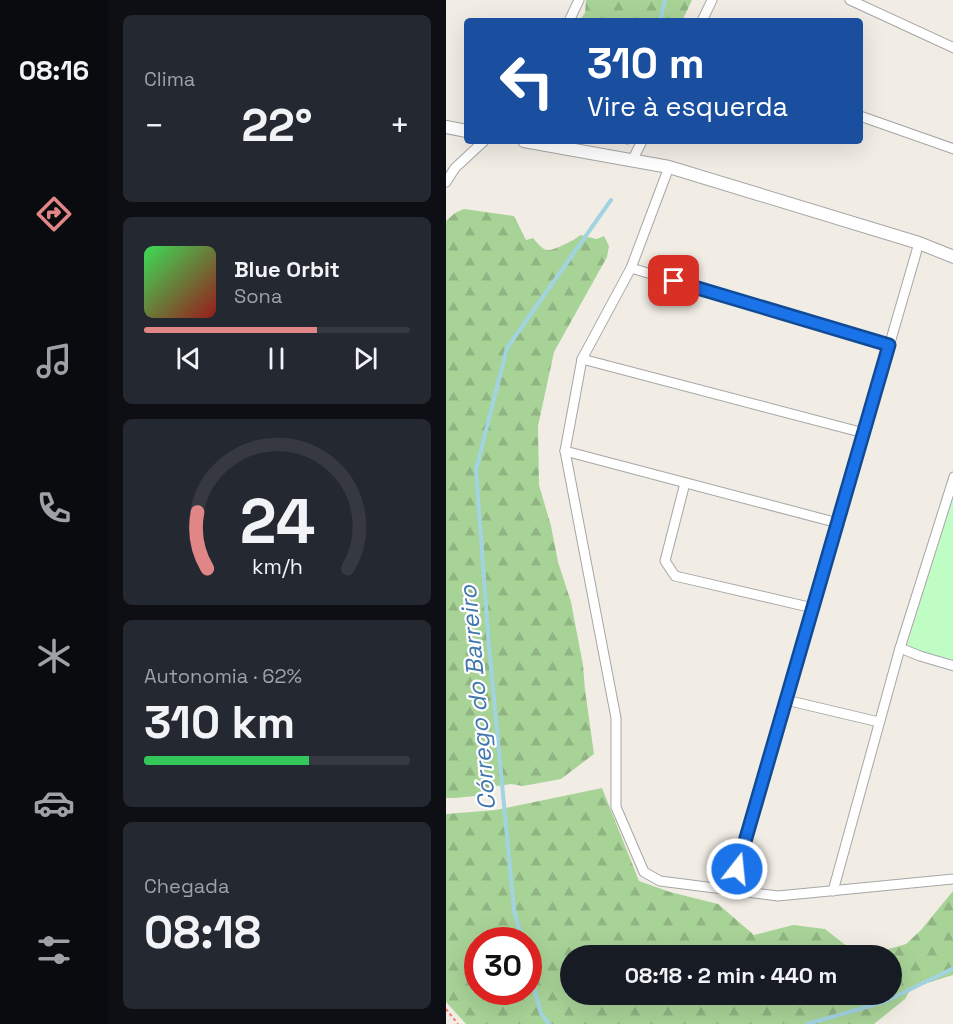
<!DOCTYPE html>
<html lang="pt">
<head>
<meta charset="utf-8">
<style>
	:root { --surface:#171b24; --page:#242831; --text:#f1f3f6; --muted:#9ea1a6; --line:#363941; --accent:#e18687 }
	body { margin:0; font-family:"Space Grotesk",sans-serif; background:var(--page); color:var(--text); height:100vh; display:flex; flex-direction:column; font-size:22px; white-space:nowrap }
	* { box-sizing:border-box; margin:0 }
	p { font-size:20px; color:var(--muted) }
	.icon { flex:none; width:33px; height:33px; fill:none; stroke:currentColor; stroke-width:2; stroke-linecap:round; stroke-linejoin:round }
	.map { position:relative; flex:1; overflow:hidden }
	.details { display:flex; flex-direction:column; gap:15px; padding:15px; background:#0d0f14; width:338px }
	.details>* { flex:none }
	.top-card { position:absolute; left:18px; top:18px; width:399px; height:126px; border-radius:6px; box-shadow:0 6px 24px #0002; background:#1a4fa0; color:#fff; overflow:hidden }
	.speed { position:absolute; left:18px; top:927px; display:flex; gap:12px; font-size:30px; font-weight:700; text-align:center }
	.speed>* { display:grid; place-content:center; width:78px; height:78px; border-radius:50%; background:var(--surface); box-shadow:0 6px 24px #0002; line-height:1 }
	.speed .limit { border:9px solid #d22; background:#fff; color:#111 }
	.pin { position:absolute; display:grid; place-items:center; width:51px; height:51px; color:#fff; margin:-26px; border-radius:12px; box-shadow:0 3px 9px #0006 }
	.me { position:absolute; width:66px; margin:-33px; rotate:16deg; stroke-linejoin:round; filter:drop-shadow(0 0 4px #0008) }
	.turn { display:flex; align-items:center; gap:21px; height:126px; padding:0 24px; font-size:27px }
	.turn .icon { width:78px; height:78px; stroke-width:2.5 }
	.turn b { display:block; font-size:42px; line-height:51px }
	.big { font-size:45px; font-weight:700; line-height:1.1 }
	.details .card { flex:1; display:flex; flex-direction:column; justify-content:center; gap:9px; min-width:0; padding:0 21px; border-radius:9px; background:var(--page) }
	.details .dial { align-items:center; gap:0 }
	.dial svg { height:156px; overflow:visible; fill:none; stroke:var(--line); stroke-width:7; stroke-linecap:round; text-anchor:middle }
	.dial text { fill:var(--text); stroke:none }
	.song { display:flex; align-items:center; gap:18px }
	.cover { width:72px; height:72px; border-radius:9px; background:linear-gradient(135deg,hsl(130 70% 55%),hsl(0 70% 35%)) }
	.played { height:6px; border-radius:3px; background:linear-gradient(90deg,var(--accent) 65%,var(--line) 65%) }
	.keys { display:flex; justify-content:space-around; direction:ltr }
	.heat { display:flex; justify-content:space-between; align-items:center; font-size:33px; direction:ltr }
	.charge { height:9px; border-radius:4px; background:linear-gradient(90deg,#34c759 62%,var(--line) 0) }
	.trip { position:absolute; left:114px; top:945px; width:342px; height:60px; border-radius:30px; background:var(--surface); box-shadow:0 6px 24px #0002; font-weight:700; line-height:60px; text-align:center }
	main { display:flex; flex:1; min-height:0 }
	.menu { display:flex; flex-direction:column; width:108px; justify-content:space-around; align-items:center; background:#090b0e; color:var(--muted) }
	.menu .icon { width:42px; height:42px }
	.menu .active { color:var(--accent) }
	.menu b { font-size:27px; color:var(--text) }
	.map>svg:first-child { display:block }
	.forest { fill:url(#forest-firs); fill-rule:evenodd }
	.park { fill:#bffdc4 }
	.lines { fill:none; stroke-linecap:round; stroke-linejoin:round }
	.stream { stroke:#a2d3e1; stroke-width:4 }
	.minor-casing { stroke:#a6a6a6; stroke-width:11 }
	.tertiary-casing { stroke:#a6a6a6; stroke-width:14 }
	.path { stroke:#ff7767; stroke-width:2; stroke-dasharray:3 3; stroke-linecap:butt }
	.minor { stroke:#fff; stroke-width:9 }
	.tertiary { stroke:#fff; stroke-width:12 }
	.route-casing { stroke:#114b97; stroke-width:15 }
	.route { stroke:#1a73e8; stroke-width:10 }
	.labels { text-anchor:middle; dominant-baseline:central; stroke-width:4.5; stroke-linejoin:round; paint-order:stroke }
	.water-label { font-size:24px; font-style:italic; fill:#4178ae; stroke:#fff }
</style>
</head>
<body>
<main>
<nav class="menu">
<b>08:16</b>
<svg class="icon active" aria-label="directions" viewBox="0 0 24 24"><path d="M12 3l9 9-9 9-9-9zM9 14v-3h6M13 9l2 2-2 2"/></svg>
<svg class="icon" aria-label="music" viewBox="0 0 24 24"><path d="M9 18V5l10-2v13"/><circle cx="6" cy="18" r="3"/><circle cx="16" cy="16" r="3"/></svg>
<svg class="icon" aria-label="phone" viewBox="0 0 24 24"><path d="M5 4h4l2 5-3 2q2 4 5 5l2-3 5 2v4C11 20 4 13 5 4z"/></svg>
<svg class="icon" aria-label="climate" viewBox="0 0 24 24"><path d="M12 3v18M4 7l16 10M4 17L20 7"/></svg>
<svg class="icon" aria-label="car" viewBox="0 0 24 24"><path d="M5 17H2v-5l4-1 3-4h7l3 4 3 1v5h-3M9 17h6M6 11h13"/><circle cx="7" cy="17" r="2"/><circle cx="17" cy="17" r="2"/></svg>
<svg class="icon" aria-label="filters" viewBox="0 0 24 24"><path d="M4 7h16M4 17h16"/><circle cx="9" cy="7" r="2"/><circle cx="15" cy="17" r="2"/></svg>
</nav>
<section class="details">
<div class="card"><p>Clima</p>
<div class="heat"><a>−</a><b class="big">22°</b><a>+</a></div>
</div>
<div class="card">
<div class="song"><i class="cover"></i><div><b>Blue Orbit</b><p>Sona</p></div></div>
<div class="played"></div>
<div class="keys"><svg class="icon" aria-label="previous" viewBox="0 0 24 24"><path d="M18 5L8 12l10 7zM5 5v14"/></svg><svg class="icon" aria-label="pause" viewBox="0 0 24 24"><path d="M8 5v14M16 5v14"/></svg><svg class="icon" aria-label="next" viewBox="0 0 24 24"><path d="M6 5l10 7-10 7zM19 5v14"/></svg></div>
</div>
<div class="card dial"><svg viewBox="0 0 100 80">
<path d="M14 69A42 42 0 1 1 86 69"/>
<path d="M14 69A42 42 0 0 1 9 40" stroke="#e18687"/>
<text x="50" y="56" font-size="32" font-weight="700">24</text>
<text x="50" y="72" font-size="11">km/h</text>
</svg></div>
<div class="card"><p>Autonomia · 62%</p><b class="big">310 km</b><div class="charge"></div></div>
<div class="card"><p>Chegada</p><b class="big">08:18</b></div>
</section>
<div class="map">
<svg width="508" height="1024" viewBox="0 0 508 1024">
	<defs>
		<pattern id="forest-firs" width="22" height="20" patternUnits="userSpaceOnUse" patternTransform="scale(1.5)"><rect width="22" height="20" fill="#a8d397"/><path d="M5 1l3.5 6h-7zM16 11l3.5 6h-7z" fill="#90b582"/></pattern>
	</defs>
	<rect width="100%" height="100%" fill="#f1ede5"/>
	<g class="forest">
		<path d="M140,0H246L236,21H133L139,13Z"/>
		<path d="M18,209L68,216L80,240L87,238C99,252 100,253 117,245C123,242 129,240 134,235L151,239L158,236L163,246L161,257L108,352L92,426L93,485L105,526L112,562L125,602L137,665L139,690L148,754L115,779L77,786L65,784L43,787L39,795L9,798H0V221L9,213Z"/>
		<path d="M156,788L193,881L224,892L272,904L308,935L347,925L379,929L407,951L417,955L124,956V994H446V956L422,955L460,944L475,930L507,891V975L465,988L459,999L428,1024H20L0,1002V814L50,810ZM82,940V992H32V940Z"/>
	</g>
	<path class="park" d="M507,496V660L495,658L461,646C471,612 481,579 492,546C497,529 501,513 507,496Z"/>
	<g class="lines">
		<g class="stream">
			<path d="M214,21L219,0"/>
			<path d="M181,143L182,141"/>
			<path d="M76,940L68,910L43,646L30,470L61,348L165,200"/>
			<path d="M82,966L95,1013L103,1024"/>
			<path d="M361,1024L438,1002L508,968"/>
		</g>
		<defs>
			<g id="minor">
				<path d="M404,0L508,48"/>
				<path d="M123,21L133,0"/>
				<path d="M256,21L266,0"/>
				<path d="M414,116L508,149"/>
				<path d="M186,161L196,141"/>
				<path d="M223,167L185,268L136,359L119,451L170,718V807L198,872L214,881L332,896L508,879"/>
				<path d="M0,182L9,168L38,141"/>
				<path d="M185,268L443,345"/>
				<path d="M136,359L418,433"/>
				<path d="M119,451L392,523"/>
				<path d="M239,483L219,561L229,576L367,608"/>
				<path d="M454,648L474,656L508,666"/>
				<path d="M340,700L433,722"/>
				<path d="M285,890L473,243"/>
				<path d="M387,891L454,648L508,477"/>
			</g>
			<g id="tertiary">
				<path d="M0,127L21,131"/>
				<path d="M78,141L223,167L473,243L508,257"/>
			</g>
		</defs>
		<use href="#minor" class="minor-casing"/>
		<use href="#tertiary" class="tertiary-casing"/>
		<path class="path" d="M0,1009L12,1024"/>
		<use href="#minor" class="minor"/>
		<use href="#tertiary" class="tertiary"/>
	</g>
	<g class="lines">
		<defs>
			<path id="route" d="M228,281L443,345L291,869"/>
		</defs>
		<use href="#route" class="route-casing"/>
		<use href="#route" class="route"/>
	</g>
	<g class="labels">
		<g class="water-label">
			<text transform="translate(31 698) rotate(-95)">Córrego do Barreiro</text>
		</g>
	</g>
</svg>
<div class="speed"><div class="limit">30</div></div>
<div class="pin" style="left:228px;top:281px;background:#d93025"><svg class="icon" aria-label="arrive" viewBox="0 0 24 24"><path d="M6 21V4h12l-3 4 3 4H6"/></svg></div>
<svg class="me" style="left:291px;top:869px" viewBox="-20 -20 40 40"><circle r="17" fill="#1a73e8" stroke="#fff" stroke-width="3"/><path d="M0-11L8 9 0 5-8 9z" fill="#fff"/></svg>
<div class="trip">08:18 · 2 min · 440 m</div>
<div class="top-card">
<div class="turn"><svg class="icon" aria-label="left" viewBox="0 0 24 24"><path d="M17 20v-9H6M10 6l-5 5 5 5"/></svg><div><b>310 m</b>Vire à esquerda</div></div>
</div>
</div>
</main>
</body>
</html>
